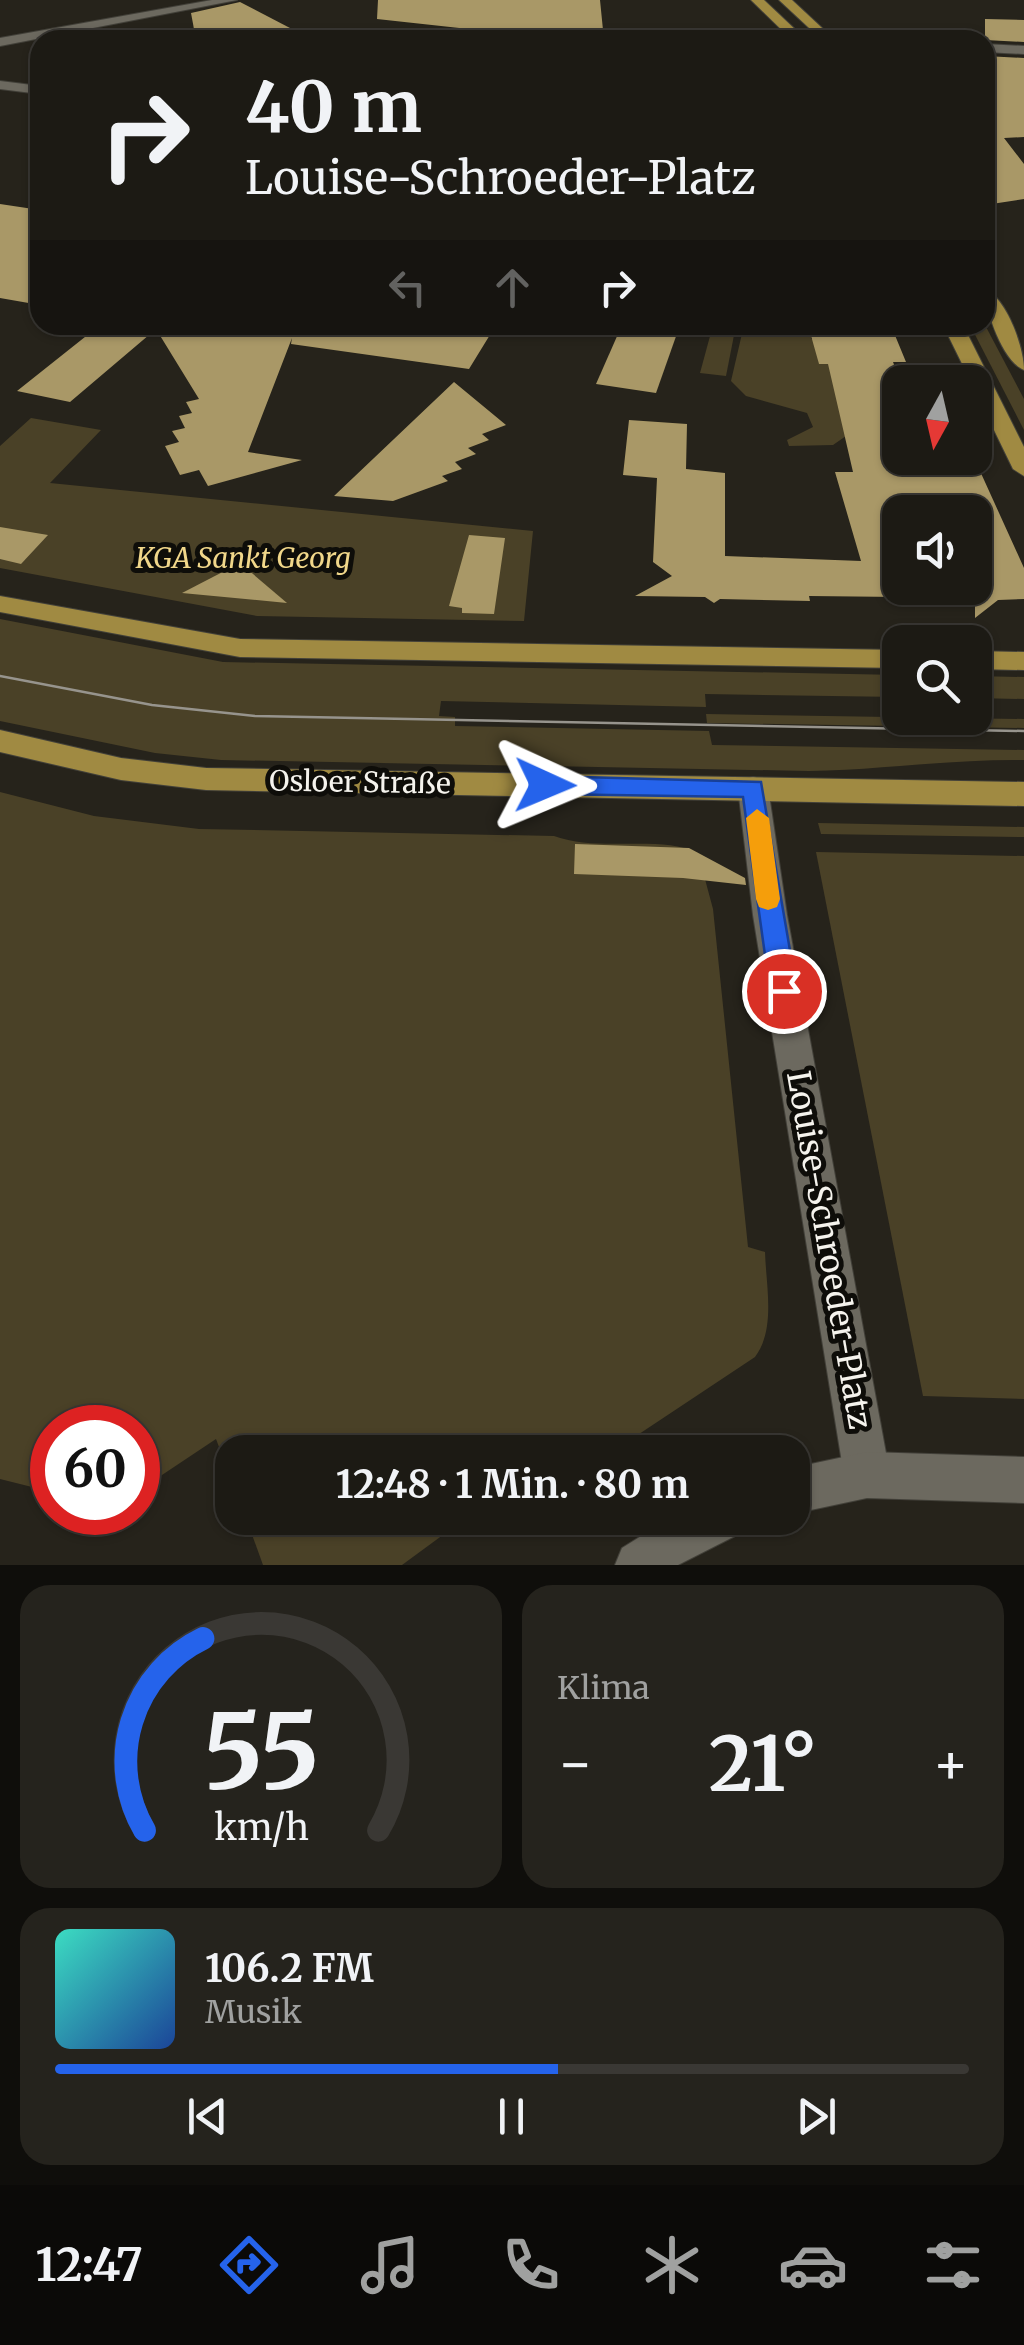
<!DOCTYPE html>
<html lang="de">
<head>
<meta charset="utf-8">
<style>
	:root { --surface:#1c1a14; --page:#25231d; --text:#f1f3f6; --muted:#a0a1a0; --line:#3a3834; --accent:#2563eb }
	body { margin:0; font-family:Merriweather,serif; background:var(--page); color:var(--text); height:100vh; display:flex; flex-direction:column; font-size:38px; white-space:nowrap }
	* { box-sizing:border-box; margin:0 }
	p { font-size:32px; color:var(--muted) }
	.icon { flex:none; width:55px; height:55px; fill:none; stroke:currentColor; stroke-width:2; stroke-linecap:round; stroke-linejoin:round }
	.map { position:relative; height:1565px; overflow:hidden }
	.side { display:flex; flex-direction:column; gap:20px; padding:20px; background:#0f0e0b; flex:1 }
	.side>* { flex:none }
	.top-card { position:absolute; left:30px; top:30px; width:965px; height:305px; border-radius:30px; box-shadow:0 2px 8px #0004,0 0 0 2px var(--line); background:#1c1a14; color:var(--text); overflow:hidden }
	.needle { width:65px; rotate:188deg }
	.buttons { position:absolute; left:882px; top:365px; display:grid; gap:20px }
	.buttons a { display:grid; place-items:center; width:110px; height:110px; border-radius:20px; background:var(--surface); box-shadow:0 2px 8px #0004,0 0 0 2px var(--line); font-size:50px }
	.speed { position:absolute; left:30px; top:1405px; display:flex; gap:20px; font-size:50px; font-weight:700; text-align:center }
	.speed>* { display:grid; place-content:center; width:130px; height:130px; border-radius:50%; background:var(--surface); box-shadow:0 2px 8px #0004,0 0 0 2px var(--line); line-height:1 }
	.speed .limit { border:15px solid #d22; background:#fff; color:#111 }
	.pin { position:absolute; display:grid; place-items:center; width:85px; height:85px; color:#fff; margin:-42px; border:5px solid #fff; border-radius:50%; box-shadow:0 2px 10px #0007 }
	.me { position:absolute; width:110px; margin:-55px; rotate:91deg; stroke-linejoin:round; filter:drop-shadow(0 0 8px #0008) }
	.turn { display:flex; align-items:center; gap:35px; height:210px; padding:0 50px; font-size:45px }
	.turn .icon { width:130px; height:130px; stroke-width:2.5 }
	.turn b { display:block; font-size:70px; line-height:85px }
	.lanes { display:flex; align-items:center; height:95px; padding:0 50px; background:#0003; justify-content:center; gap:50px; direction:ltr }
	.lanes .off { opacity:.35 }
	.big { font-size:75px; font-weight:700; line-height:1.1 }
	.side .widget { flex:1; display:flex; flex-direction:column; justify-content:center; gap:15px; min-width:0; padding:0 35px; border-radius:30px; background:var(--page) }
	.side .dial { align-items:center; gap:0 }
	.dial svg { height:260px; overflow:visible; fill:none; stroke:var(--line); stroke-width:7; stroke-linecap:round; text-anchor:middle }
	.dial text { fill:var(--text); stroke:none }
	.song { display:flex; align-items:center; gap:30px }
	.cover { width:120px; height:120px; border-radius:15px; background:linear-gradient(135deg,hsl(170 70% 55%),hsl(220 70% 35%)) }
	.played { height:10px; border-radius:5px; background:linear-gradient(90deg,var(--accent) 55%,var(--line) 55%) }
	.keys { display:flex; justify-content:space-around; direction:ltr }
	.heat { display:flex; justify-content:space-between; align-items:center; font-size:55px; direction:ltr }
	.side .tiles { flex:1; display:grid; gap:20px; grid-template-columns:1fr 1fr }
	.widget:last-child { grid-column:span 2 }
	.trip { position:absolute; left:215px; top:1435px; width:595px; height:100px; border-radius:30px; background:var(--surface); box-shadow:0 2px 8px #0004,0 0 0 2px var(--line); font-weight:700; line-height:100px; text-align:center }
	.tabs { display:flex; height:160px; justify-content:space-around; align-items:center; background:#0b0a08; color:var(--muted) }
	.tabs .icon { width:70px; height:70px }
	.tabs .selected { color:var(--accent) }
	.tabs b { font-size:45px; color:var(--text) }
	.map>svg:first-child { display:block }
	.green { fill:#4a4127 }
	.building { fill:#a99867 }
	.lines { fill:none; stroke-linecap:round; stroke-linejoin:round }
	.street-casing { stroke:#424039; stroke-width:2 }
	.secondary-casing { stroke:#424039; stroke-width:2 }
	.primary-casing { stroke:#424039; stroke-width:2 }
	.street { fill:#6c695f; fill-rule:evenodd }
	.secondary { fill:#6c695f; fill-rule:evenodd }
	.primary { fill:#a08a42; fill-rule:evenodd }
	.tram { stroke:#97948d; stroke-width:2.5 }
	.route { fill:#2563eb; stroke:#184099; stroke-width:2.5 }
	.slow { fill:#f59e0b }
	.labels { text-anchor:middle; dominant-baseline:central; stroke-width:10; stroke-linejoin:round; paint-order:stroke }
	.park-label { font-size:28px; font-style:italic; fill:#f1d78a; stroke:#0e0d09 }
	.street-label { font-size:28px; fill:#f5f3ed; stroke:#0e0d09 }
	.near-street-label { font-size:32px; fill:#f5f3ed; stroke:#0e0d09 }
</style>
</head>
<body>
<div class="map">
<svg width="1024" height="1565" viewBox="0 0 1024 1565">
	<rect width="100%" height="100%" fill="#26231b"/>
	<g class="green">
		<path d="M713,325H736L726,376L700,373Z"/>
		<path d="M744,325H815L808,326L812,327L811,339H816L819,364H831L846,436L833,445L789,446L787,440L813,427L807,413L746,396L731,381Z"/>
		<path d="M970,325H985L1024,399V430Z"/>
		<path d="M31,418L101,430L50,483L533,531L524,621L257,616L0,568V446Z"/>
		<path d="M0,619L223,662L900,675V697L705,694L706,707L441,701L439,716L455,717V726L709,731L712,745L1024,750V760C951,759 881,770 809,771L221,760L155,753L0,721Z"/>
		<path d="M975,676L1024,677V699L975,698Z"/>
		<path d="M706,714L1024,719V728L707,723Z"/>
		<path d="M0,792L94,816L199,829L554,836C600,853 659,834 698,853L713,909L748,1247L765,1252C766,1286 776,1329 755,1357L615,1450L232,1452V1481L216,1439L138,1491V1428H52V1492L0,1479Z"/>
		<path d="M818,823L1024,827V837L821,834Z"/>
		<path d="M816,852L1024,856V1399L923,1396Z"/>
		<path d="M246,1518H466L402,1565H263Z"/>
	</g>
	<g class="building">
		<path d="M378,0H600L603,30L552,32L548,40H503L505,33L377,19Z"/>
		<path d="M240,2L313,40H196L191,13Z"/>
		<path d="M985,19L1024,20V42L985,40Z"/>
		<path d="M985,56L1024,58V137L1004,138L1024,164V199L985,205Z"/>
		<path d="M0,204L40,210V305L0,298Z"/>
		<path d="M100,325H496L469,369L291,344L292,338L248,452L302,460L208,486L199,470L180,475L165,446L179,442L172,431L185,428L179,416L192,413L186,402L199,399L156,329L70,402L17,391Z"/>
		<path d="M622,325H680L656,393L596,384Z"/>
		<path d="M808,325L892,328L906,362H893L900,380V458H972L975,464V460L1024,568V599L998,600L975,618V512H900V597L809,596L810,601L720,599L714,603L705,597L635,596L672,576L653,562L657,478L623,475L629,420L687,424L686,469L725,473V556L861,561L835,472H853L828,364H819Z"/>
		<path d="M454,382L506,425L482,434L489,440L468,448L476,454L455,462L462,469L442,476L448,481L393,501L334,496Z"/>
		<path d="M0,527L48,535L21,564L0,559Z"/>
		<path d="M469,535L505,538L494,614L462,613V608L449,606Z"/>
		<path d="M240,563L287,603L182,593Z"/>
		<path d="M575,844L689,848L745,878L746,885L683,878L574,874Z"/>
	</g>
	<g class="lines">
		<defs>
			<g id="street">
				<path d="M985,44L1024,46V54L985,52Z"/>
				<path d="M0,81L40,86V94L0,89Z"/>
				<path d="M753,777L764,780L768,788L787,915L890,1475L883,1491L867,1498L851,1491L844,1475L753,915L738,788L742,780Z"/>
			</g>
			<g id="secondary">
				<path d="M212,0H237L0,46V38Z"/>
				<path d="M867,1452L1024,1457V1503L867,1498L792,1514V1468Z"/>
				<path d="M670,1518H744L737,1535L678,1565H615L622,1548Z"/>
			</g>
			<g id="primary">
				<path d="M751,0H764L799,33V39H791Z"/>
				<path d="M779,0H792L835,40H822Z"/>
				<path d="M985,289C1007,299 1024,348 1024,370C1003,362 985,311 985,289Z"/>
				<path d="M943,325H963L1024,447V476L1013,469L975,391V382H971Z"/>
				<path d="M0,596L240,639L900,650V668L240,657L0,612Z"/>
				<path d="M975,651L1024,652V670L975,669Z"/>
				<path d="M0,730L121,758L206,768L1024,782V806L206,790L121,780L0,752Z"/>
			</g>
		</defs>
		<use href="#street" class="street-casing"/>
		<use href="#secondary" class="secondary-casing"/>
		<use href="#primary" class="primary-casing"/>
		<use href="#street" class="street"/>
		<use href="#secondary" class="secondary"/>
		<use href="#primary" class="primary"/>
		<path class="tram" d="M0,676L152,705L255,716L1024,731"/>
	</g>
	<path class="route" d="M545,776L761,782L797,991L793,999L784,1003L774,999L770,991L743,797L545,794L534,785Z"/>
	<path class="slow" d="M757,809L769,818L780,899L777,907L768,910L759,907L756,899L746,818Z"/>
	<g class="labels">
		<g class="park-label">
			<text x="243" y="558">KGA Sankt Georg</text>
		</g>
		<g class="street-label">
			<text transform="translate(360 782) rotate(1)">Osloer Straße</text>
		</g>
		<g class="near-street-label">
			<text transform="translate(829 1250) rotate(80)">Louise-Schroeder-Platz</text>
		</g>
	</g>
</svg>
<div class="buttons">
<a><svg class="needle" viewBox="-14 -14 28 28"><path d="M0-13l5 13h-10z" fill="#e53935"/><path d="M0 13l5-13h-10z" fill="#a0a1a0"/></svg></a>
<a><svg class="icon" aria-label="sound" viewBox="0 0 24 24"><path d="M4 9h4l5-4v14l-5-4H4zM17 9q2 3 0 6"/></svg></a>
<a><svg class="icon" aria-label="search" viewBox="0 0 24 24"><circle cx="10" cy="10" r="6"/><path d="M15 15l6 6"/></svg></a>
</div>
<div class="speed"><div class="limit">60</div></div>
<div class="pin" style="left:784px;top:991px;background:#d93025"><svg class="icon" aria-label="arrive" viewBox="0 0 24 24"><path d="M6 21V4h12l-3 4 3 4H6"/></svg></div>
<svg class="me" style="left:545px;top:785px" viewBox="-20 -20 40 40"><path d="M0-17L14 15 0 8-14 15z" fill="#2563eb" stroke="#fff" stroke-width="4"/></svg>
<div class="trip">12:48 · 1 Min. · 80 m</div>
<div class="top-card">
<div class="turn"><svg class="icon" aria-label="right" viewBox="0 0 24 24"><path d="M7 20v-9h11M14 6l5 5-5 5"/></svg><div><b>40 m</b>Louise-Schroeder-Platz</div></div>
<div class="lanes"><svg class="icon off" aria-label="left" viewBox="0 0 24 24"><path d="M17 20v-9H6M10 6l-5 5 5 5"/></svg><svg class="icon off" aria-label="ahead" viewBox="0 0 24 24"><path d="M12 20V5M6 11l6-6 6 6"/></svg><svg class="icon" aria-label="right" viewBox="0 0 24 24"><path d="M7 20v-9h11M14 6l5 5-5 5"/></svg></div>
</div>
</div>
<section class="side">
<div class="tiles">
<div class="widget dial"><svg viewBox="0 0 100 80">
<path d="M14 69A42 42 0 1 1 86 69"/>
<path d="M14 69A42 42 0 0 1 32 10" stroke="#2563eb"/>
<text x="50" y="56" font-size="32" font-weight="700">55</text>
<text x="50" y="72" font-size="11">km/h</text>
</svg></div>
<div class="widget"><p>Klima</p>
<div class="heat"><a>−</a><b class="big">21°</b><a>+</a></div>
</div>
<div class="widget">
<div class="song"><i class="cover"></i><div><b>106.2 FM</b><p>Musik</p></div></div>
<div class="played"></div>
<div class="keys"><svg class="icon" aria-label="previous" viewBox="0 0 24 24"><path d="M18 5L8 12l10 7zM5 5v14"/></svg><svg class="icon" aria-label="pause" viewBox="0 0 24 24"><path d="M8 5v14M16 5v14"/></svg><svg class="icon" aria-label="next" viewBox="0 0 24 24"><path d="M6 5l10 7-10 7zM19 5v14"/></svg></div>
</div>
</div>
</section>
<nav class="tabs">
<b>12:47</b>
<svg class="icon selected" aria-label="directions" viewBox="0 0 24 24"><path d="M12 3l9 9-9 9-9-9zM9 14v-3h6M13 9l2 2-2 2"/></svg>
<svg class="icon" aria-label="music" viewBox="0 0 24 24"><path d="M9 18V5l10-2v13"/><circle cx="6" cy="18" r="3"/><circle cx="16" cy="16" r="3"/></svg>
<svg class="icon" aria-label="phone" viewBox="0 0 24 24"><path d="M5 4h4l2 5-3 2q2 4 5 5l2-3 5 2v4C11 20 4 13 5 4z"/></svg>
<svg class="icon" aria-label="climate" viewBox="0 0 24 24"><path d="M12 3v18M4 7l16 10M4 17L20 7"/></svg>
<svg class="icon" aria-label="car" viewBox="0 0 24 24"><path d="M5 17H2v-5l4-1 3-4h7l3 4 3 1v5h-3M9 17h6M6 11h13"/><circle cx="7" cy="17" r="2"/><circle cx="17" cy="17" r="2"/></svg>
<svg class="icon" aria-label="filters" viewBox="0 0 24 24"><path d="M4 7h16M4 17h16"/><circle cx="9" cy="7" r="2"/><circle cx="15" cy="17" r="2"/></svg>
</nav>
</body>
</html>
